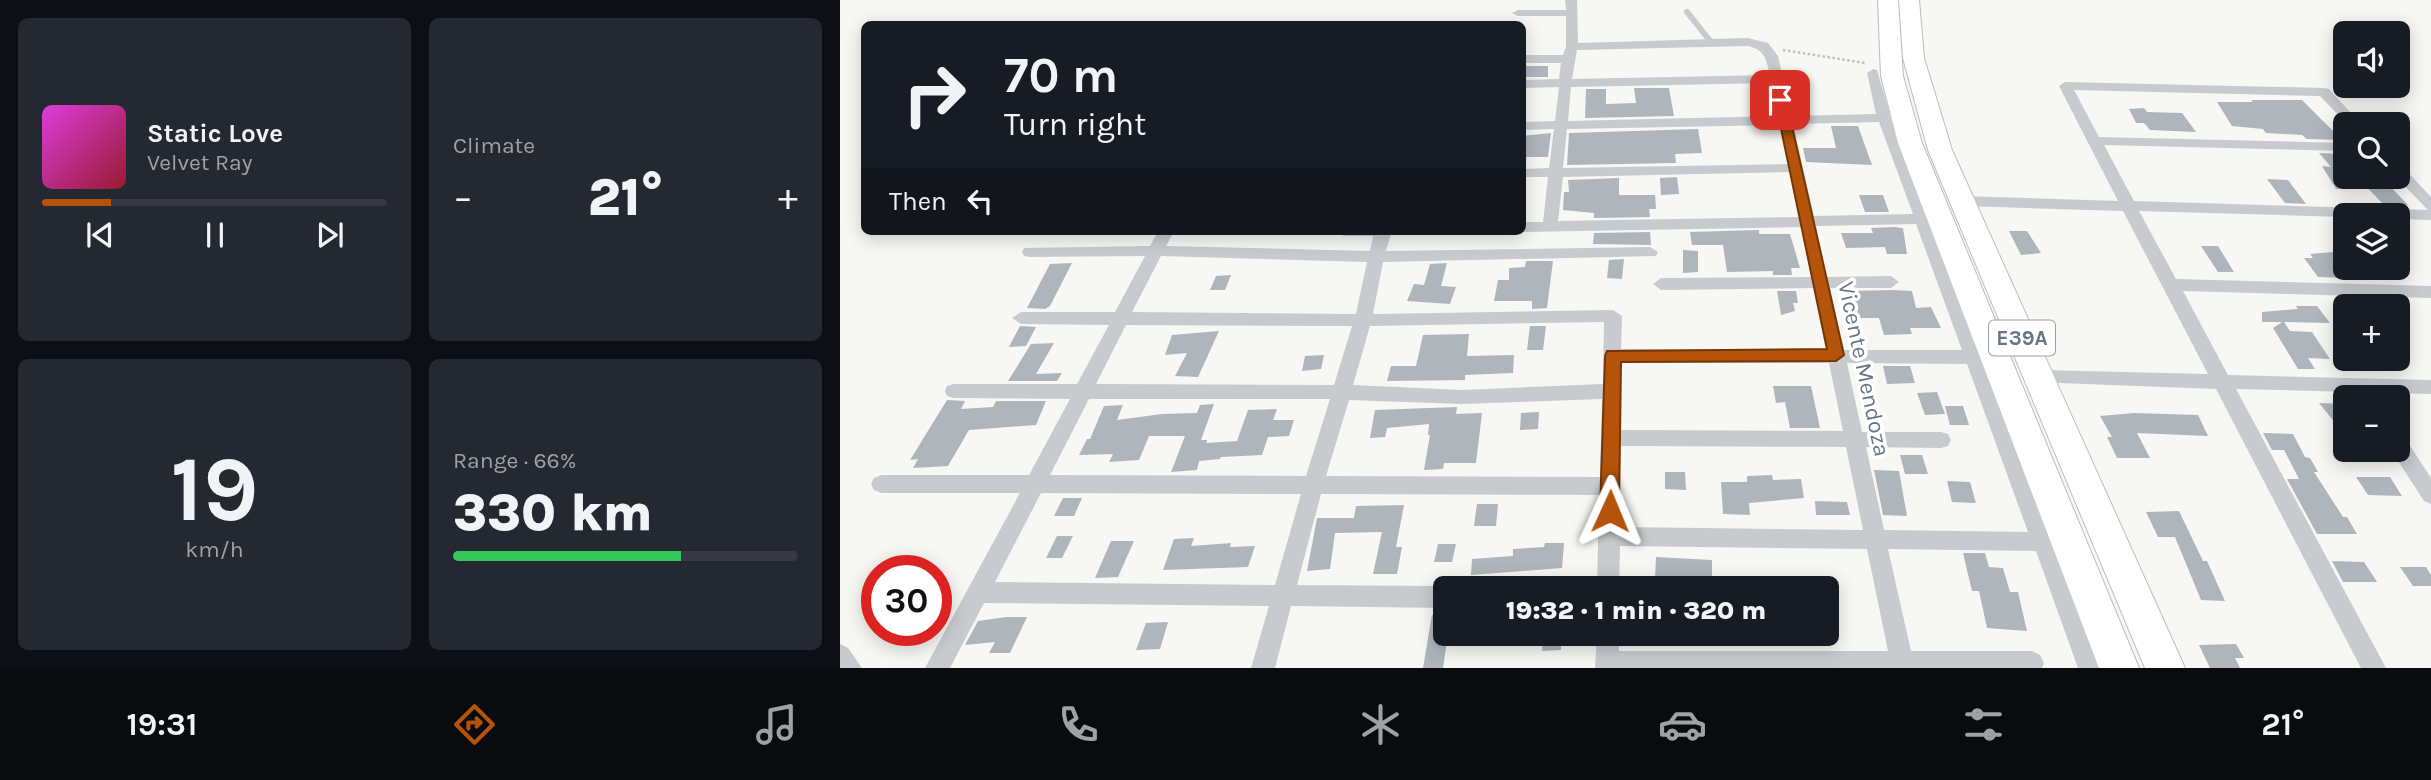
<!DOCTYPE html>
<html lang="en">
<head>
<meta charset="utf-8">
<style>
	:root { --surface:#171b24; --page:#242831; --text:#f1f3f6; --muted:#9ea1a6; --line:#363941; --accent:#b45309 }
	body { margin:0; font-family:Karla,sans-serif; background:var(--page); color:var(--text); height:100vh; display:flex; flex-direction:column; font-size:26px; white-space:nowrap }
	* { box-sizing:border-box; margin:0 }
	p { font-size:23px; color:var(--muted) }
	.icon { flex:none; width:38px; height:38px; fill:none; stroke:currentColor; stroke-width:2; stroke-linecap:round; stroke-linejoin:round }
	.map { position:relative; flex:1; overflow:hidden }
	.sheet { display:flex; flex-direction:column; gap:18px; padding:18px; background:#0d0f14; width:840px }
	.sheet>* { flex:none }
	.guide { position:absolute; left:21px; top:21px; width:665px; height:214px; border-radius:10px; box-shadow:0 4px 18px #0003; background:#171b24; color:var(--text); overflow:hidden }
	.controls { position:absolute; left:1493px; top:21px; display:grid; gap:14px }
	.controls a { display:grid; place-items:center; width:77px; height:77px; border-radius:10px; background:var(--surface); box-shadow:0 4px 18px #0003; font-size:35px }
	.speed { position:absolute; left:21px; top:555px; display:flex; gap:14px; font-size:35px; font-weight:700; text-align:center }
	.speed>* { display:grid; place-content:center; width:91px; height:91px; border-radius:50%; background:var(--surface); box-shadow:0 4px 18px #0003; line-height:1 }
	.speed .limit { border:10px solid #d22; background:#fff; color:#111 }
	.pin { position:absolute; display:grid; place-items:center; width:60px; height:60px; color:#fff; margin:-30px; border-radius:14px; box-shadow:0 4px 10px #0006 }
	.me { position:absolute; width:77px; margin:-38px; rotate:1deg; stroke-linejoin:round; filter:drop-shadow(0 0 5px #0008) }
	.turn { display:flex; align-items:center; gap:24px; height:147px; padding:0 28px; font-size:32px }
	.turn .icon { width:91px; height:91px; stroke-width:2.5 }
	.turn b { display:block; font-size:49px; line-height:60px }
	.then { display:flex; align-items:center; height:66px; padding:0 28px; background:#0003; gap:14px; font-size:26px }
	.big { font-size:52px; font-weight:800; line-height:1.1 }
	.sheet .card { flex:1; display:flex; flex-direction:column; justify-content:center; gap:10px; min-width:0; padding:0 24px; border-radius:10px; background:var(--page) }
	.sheet .dial { align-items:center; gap:0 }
	.dial b { font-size:91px; line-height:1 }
	.song { display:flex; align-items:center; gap:21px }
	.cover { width:84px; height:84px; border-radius:10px; background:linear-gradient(135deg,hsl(300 70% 55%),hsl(350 70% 35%)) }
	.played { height:7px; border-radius:4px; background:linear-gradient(90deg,var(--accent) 20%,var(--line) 20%) }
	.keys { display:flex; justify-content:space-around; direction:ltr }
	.heat { display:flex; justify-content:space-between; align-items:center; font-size:38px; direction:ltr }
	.charge { height:10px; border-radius:5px; background:linear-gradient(90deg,#34c759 66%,var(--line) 0) }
	.sheet .tiles { flex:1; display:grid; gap:18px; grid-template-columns:repeat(2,1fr) }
	.trip { position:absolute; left:593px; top:576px; width:406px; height:70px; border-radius:10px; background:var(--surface); box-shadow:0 4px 18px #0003; font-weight:800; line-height:70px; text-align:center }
	.dock { display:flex; height:112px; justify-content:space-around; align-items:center; background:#090b0e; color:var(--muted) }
	.dock .icon { width:49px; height:49px }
	.dock .active { color:var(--accent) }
	.dock b { font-size:32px; color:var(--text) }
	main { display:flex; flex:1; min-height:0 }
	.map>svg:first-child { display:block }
	.building { fill:#aeb6bc }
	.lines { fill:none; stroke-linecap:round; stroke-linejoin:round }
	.primary-casing { stroke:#babec2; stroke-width:2 }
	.path { stroke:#bec1c3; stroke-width:2.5; stroke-dasharray:2.5 2.5; stroke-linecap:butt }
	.lane { stroke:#c7cbce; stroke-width:6 }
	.street { fill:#c7cbce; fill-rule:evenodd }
	.primary { fill:#fff; fill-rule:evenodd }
	.route { fill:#b45309; stroke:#753606; stroke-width:2 }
	.labels { text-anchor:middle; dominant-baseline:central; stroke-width:7; stroke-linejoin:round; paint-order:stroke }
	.shield { fill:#fff; stroke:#93a0ab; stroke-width:2 }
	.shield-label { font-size:21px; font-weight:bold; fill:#657787 }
	.street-label { font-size:23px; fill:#657787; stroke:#fff }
</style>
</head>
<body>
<main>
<section class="sheet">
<div class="tiles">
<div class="card">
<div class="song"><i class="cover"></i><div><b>Static Love</b><p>Velvet Ray</p></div></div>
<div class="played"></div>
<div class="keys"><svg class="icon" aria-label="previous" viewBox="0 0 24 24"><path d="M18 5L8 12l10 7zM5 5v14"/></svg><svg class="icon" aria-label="pause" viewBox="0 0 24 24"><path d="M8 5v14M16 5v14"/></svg><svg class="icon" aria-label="next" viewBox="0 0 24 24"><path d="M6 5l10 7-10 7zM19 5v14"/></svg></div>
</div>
<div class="card"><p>Climate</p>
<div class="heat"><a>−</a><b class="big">21°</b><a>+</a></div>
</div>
<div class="card dial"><b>19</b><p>km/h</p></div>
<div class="card"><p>Range · 66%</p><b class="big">330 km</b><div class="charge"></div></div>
</div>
</section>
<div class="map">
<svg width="1591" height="668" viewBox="0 0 1591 668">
	<rect width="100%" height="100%" fill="#f7f7f4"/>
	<g class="building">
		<rect x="682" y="66" width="26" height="11"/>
		<path d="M794,88H829L834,116L745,118L746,89H766V104L796,103Z"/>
		<path d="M1411,100H1462L1502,140L1467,139L1462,135L1426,133L1423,129L1392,126L1377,102H1413Z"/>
		<path d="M1304,108L1307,112L1342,113L1356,132L1310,130L1304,123H1296L1289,109Z"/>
		<path d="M991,126H1018L1032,165L966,162L963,148H996Z"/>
		<path d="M858,129L862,153L835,154L836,163L727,165L729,133Z"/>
		<path d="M711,133L708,157H682V136Z"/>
		<path d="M1479,153L1505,154V177H1512L1522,189H1496L1482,166L1491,167Z"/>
		<path d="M837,177L839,194L821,195L820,178Z"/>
		<path d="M779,178V195H815L816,209H809L810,217L754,218V213L723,210L724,192H729L728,180Z"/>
		<path d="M1427,179L1448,180L1466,204L1445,203Z"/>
		<path d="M1522,182L1547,183L1568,205H1544Z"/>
		<path d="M1019,195H1043L1049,212H1025Z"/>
		<path d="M1054,227L1063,228L1067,254H1047L1045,247L1006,248L1001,233H1033L1031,228Z"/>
		<path d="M919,230V234H950L960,268H951L952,275H933V271L887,272L883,245H852L850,232Z"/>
		<path d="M1169,231H1187L1201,253L1181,255Z"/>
		<path d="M810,232L811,245L753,244L754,233Z"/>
		<path d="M1361,246H1378L1394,272H1378Z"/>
		<path d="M843,250L858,251V272L843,273Z"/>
		<path d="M1505,251V278L1478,277L1464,258H1473L1470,254Z"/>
		<path d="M784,259L782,279L767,278L769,260Z"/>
		<path d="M686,261H713L707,308L692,309V301H654L658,280H669V268L685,267Z"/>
		<path d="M232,263L210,306L205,309L187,308L210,264Z"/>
		<path d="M607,263L601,286L616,287L610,304L567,301L574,284L584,285L590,264Z"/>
		<path d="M391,275L385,290H370L376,276Z"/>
		<path d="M1052,290L1072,291L1076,308L1091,307L1101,328H1070L1072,334L1044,335L1039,318H1016L1010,291Z"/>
		<path d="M937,291H956L958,303H953L955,311L941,315Z"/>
		<path d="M1456,306H1477L1490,323L1444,322L1450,331L1472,332L1490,359L1468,358L1475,369H1458L1433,328L1442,322H1422V312L1458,309Z"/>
		<path d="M180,326L196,327L186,346L169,347Z"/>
		<path d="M690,326H706L703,350H687Z"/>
		<path d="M379,331L358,377L335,376L347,353L325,355L332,335Z"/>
		<path d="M629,334L627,356L674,355L673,373L625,375V380L547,381L551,366H576L583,335Z"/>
		<path d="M214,343L196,374L222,373L217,381H168L191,344Z"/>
		<path d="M484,355L481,369L462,371L465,356Z"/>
		<path d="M1043,366H1070L1075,383L1047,384Z"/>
		<path d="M933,386H971L980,428H950L945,402L936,403Z"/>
		<path d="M1097,392L1105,414L1085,415L1077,393Z"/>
		<path d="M107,400L125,401L121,409L153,407L156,401H206L196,425L129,430L108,466L73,468L78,459L70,460Z"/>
		<path d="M1479,403L1505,404V435Z"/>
		<path d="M374,404L361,440H367L366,443L397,441L408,410L437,409L433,420H454L449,436L428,437L422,455L381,457L380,459L359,461L357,470L331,472L345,436H309L299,460L269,462L273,454L239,455L247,439H250L264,406L283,405L277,420L322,414L357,413L360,405Z"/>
		<path d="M1105,406H1123L1129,425H1110Z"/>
		<path d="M617,407L616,414L642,413L636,463H604L603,469L584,470L590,435H588L589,424L547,428L545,437L530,438L535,410Z"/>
		<path d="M699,412L698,429L680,430L681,413Z"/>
		<path d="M1294,413L1358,415L1368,436L1297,433L1310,458H1277L1267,437H1272L1260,416Z"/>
		<path d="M1423,433L1453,434L1465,457L1470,458L1478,472H1474L1503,517H1507L1517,534H1477L1447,479H1459L1444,450H1432Z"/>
		<path d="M1060,455H1082L1088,474H1065Z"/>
		<path d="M1034,470L1059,471L1067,516L1043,515Z"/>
		<path d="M825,472H845L846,490L825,489Z"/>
		<path d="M932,475L933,480L961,479L964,498L909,503L910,515L883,514L881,482H907V476Z"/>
		<path d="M1516,477H1550L1562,496L1528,495Z"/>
		<path d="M1107,481L1130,482L1136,503L1112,502Z"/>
		<path d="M223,498H242L234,516H214Z"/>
		<path d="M975,501L1007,502L1010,515H976Z"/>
		<path d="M637,504H658L656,526H634Z"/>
		<path d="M564,505L556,547H562L557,574H533L542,532L495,533L490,569L467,571L477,518H514L516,506Z"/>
		<path d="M1339,511L1363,561H1367L1385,601L1361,600L1335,537H1318L1306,512Z"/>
		<path d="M217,536H233L222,558H206Z"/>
		<path d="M354,538L351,546L391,543L390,547L415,546L408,567L323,570L334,539Z"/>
		<path d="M271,541H294L278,577L255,578Z"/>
		<path d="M705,543H724L722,568L631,575L632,559L673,556V549L704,547Z"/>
		<path d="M598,544H616L612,562H594Z"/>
		<path d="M1123,553H1145L1149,567L1163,568L1170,592H1178L1187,631L1147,628L1139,591H1132Z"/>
		<path d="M816,557L872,560V588H842L843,581L815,580Z"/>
		<path d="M1492,561L1524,562L1537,582H1503Z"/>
		<path d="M1560,567H1586L1591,575V586H1573Z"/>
		<path d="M592,615L606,616V634H608L603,668H583Z"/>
		<path d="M166,617H187L170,653H149L155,642L125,645L138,621Z"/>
		<path d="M328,622L320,649L296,650L306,623Z"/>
		<path d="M703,634H721V650L702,651Z"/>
		<path d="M1396,644L1404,658H1395L1400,668H1370L1359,645Z"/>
	</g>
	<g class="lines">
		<defs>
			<g id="primary">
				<path d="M1038,0H1058L1063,76L1082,143L1299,668H1259L1058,143L1041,76Z"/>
				<path d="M1059,0H1079L1084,58L1112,150L1345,668H1305L1088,150L1063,58Z"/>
			</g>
		</defs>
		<use href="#primary" class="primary-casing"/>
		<path class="path" d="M943,50L1025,63"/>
		<path class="lane" d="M847,12L871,42"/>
		<g class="street">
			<path d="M725,0H737L738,43L908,38L928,43L938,56L952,116L1036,114L1027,73L1033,69L1037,70L1050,114L1062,118L1052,122L1088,214L1097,216L1100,219L1091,224L1140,350L1146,352L1149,357L1145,362L1210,532L1219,535L1222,542L1216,550L1262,668H1238L1196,551L1048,549L1071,651H1192L1200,655L1204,663L1202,668H755L757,634H779V651H1048L1027,549L780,546L779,588H757L759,495L481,494L457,585L606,586L610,588H606V608L451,606L435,668H411L429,606L144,603L110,668H85L180,493H41L34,490L31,484L34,478L41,475H189L230,399L114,398L107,396L105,391L107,386L114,384H237L269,325L181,324L172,318L181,312H275L305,256L190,257L184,256L182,252L184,248L310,246L318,231H334L326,246L530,251L533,236H504L496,231H552L546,251L810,247L818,252L816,256L543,262L533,314L773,310L782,316L781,349L986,350L973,288L821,290L813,284L821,278L971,277L961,227L682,232L678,231H682V222H703L708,177H682V169L709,168L714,129L682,130V122L715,121L719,87L682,88V80L719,79L721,63H682V55H723L726,47V16H678L672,13L678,10H726ZM908,46C925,50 926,59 930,75L732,79L737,50ZM931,83L938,116L728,121L731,87ZM1039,122L1073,214L974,216L953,124ZM940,125L948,164L723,168L727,129ZM950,172L959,217L718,221L723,177ZM1076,224L1122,350H1004L990,288H1051L1059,282L1051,276L987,277L976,226ZM321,256L527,262L516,314L292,312ZM764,322L763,384L622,390L513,385L530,326ZM286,325L512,326L494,385L256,384ZM781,363H989L1003,431L781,430ZM1007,363L1127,364L1188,532L1044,530L1026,447L1101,448L1108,446L1111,440L1108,434L1101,432H1022ZM249,399H490L466,476L210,475ZM762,399L760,477L486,476L509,400L622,404ZM780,446L1006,447L1023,530L780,527ZM201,493L461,494L435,585L155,582Z"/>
			<path d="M1225,82L1484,88L1489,89L1521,124H1507L1480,96L1234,90L1259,137L1505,143V151L1264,145L1294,201L1588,210L1556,177L1558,166L1563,167L1591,197V220L1558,219V215L1505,217L1299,211L1336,279L1591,286V298L1343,291L1388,375L1591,380V394L1396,389L1546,668H1521L1376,389L1193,382L1190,377L1193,372L1199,370L1368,374L1283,211L1122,206L1115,201L1122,196L1278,201L1219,86Z"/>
			<path d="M1558,436L1565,438L1591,478V504L1584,501L1551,450H1558Z"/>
			<path d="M0,644L8,648L22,668H0Z"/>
		</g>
		<use href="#primary" class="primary"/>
	</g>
	<path class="route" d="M936,97L946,100L1004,355L996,361L781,362L779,511L777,517L770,519L763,517L760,511L765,356L767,351L987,349L935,100Z"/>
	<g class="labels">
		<rect class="shield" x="1149" y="320.5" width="66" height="35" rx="5"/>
		<g class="shield-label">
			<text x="1182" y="338">E39A</text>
		</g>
		<g class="street-label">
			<text transform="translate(1024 369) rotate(78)">Vicente Mendoza</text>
		</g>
	</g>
</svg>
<div class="controls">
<a><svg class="icon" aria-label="sound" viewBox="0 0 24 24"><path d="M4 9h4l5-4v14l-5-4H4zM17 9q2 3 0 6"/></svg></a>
<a><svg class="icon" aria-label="search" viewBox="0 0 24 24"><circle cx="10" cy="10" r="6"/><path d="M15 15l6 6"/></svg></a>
<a><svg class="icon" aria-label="layers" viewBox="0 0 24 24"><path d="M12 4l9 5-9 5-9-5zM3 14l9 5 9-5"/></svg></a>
<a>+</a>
<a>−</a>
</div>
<div class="speed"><div class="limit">30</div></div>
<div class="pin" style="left:940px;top:100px;background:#d93025"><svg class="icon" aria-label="arrive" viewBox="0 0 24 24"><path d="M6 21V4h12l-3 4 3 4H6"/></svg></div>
<svg class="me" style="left:770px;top:511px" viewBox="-20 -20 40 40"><path d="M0-17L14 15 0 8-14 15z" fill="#b45309" stroke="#fff" stroke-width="4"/></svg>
<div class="trip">19:32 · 1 min · 320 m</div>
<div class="guide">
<div class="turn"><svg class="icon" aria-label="right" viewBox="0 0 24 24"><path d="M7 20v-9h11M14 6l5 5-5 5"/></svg><div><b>70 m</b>Turn right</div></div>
<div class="then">Then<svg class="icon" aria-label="left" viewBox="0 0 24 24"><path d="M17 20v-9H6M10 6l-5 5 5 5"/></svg></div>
</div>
</div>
</main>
<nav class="dock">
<b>19:31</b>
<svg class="icon active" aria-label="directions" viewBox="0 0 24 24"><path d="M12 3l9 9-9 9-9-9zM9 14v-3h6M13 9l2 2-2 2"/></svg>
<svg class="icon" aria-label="music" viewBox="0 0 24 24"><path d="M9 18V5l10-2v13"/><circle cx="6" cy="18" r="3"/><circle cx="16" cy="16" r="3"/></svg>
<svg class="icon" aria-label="phone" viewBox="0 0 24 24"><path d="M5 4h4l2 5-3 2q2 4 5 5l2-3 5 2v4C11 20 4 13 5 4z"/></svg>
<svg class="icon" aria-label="climate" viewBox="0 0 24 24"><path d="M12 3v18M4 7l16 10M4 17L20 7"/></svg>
<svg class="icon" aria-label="car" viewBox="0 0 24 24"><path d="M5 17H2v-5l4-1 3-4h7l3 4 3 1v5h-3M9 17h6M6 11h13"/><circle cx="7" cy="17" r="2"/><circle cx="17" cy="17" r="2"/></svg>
<svg class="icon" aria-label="filters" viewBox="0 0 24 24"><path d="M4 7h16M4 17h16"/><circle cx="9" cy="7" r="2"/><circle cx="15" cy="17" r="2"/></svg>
<b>21°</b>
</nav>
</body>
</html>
